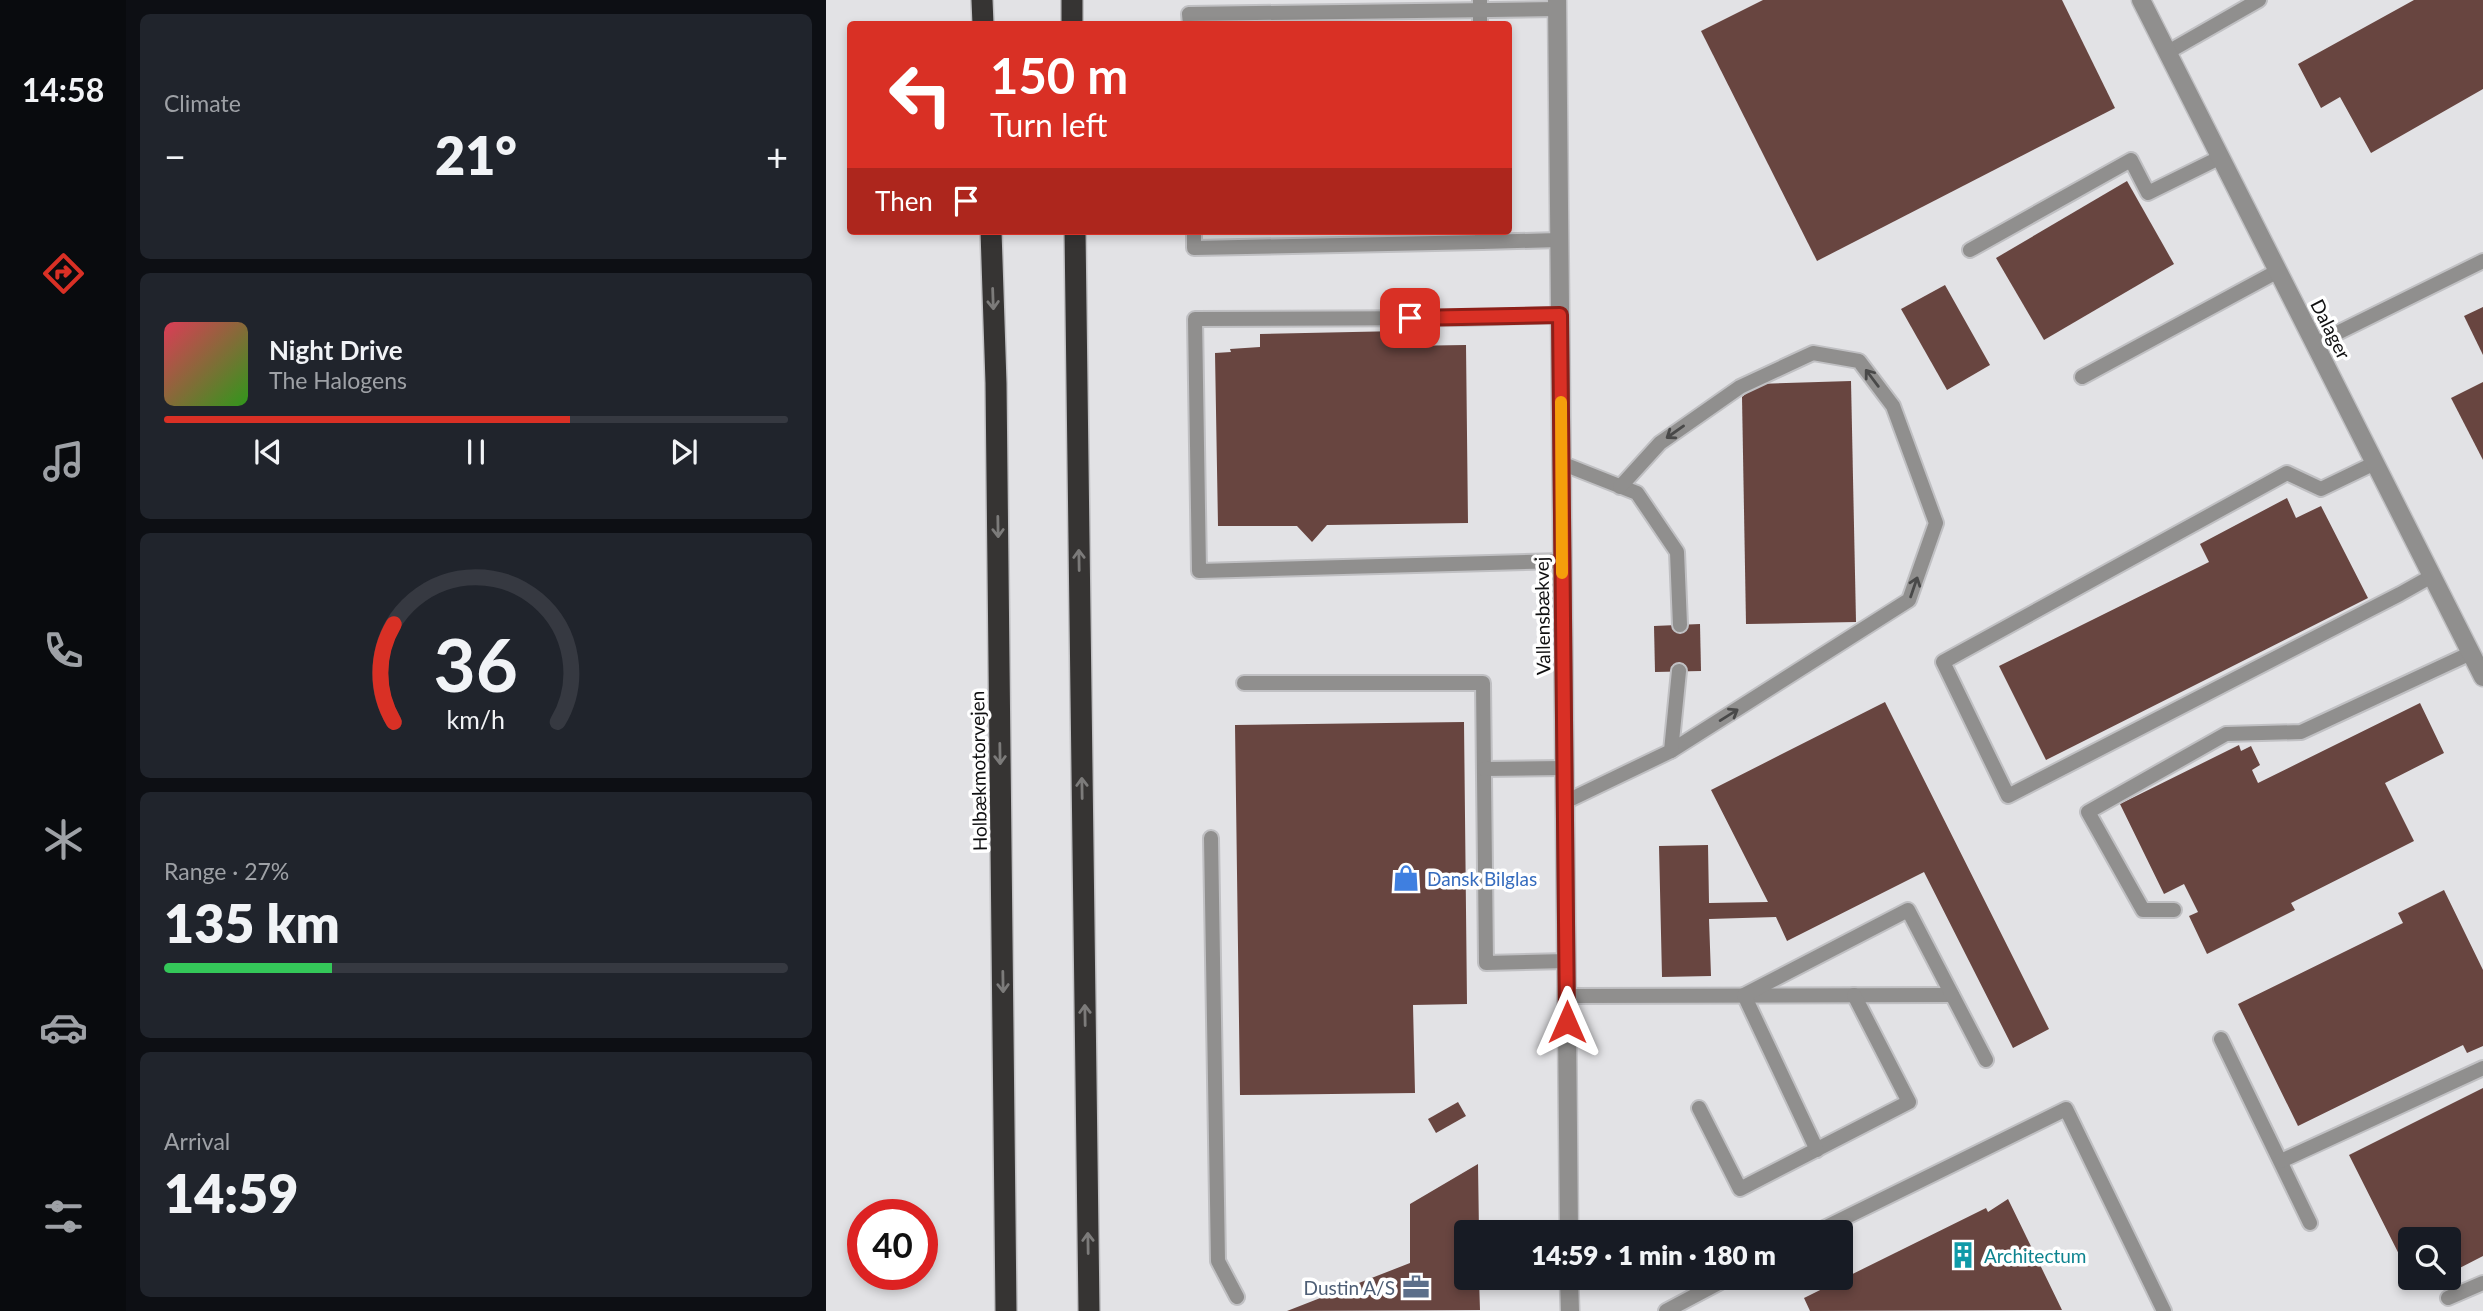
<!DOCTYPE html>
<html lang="en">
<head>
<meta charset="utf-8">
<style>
	:root { --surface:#171b24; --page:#20242c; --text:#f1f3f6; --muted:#9ea1a6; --line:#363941; --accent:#d93025 }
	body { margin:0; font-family:Lato,sans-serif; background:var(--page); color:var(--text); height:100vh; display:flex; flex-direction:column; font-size:26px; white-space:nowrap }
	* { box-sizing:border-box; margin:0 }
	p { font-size:23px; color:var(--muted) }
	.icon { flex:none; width:38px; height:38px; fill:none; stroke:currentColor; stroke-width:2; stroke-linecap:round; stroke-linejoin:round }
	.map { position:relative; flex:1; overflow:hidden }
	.side { display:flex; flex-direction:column; gap:14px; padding:14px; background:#0d0f14; width:700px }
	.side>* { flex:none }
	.top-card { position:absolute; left:21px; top:21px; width:665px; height:214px; border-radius:7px; box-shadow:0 4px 10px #0003; background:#d93025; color:#fff; overflow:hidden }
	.buttons { position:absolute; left:1572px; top:1227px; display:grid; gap:14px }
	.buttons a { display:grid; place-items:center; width:63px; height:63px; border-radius:7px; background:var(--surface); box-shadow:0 4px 10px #0003; font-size:35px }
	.speed { position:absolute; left:21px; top:1199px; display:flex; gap:14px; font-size:35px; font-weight:700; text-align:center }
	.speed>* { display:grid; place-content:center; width:91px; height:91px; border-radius:50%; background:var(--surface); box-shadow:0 4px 10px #0003; line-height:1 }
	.speed .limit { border:10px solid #d22; background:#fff; color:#111 }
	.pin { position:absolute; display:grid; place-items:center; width:60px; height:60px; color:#fff; margin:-30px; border-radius:14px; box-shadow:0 4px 10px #0006 }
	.me { position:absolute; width:77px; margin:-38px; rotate:0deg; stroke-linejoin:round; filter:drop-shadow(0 0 5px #0008) }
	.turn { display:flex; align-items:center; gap:24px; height:147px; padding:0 28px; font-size:32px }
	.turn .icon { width:91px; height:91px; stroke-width:2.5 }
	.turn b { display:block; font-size:49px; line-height:60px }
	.then { display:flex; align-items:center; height:66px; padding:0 28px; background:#0003; gap:14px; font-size:26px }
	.big { font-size:52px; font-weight:800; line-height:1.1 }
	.side .widget { flex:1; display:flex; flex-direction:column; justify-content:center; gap:10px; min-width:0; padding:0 24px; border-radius:10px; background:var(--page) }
	.side .dial { align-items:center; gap:0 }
	.dial svg { height:182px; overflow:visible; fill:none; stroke:var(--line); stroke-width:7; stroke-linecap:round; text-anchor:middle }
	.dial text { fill:var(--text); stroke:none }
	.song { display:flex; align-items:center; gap:21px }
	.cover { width:84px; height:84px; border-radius:10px; background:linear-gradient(135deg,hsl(350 70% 55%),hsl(110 70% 35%)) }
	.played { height:7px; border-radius:4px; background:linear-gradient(90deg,var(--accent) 65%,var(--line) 65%) }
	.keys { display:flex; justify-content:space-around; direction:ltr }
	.heat { display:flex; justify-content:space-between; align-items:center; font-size:38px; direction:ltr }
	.charge { height:10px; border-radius:5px; background:linear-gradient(90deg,#34c759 27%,var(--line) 0) }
	.trip { position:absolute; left:628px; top:1220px; width:399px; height:70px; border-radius:7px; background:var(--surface); box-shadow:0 4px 10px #0003; font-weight:800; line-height:70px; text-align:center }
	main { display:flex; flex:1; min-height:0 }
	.tab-bar { display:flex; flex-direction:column; width:126px; justify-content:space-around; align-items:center; background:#090b0e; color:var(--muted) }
	.tab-bar .icon { width:49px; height:49px }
	.tab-bar .active { color:var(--accent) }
	.tab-bar b { font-size:32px; color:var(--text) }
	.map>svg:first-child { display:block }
	.building { fill:#684540 }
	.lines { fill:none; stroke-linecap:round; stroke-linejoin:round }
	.service-casing { stroke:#c0c0c3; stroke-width:18 }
	.minor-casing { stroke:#c0c0c3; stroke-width:21 }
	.tertiary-casing { stroke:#c0c0c3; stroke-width:21 }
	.motorway-casing { stroke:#c0c0c3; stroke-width:24 }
	.service { stroke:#908f8e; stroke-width:14 }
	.minor { stroke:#908f8e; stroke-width:18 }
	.tertiary { stroke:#908f8e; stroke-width:18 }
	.motorway { stroke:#363433; stroke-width:21 }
	.oneway { stroke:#7c7b7a }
	.oneway2 { stroke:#494949 }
	.route-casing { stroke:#8d1f18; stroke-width:18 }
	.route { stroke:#d93025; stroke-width:12 }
	.slow { stroke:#f59e0b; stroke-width:12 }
	.labels { text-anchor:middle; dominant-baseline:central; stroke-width:7; stroke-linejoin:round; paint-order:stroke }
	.street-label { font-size:19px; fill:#0f0f10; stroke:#fff }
	.shop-label { font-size:19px; fill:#366cbe; stroke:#fff; text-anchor:start }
	.culture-label { font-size:19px; fill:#0d838f; stroke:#fff; text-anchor:start }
	.service-label { font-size:19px; fill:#4e5e75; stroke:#fff; text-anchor:end }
</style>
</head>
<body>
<main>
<nav class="tab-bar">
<b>14:58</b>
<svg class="icon active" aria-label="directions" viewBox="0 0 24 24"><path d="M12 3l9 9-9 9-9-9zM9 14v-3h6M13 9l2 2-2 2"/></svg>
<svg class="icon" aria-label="music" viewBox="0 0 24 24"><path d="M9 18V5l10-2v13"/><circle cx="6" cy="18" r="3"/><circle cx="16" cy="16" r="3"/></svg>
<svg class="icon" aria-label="phone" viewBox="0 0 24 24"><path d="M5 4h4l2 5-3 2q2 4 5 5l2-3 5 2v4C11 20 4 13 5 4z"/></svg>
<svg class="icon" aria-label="climate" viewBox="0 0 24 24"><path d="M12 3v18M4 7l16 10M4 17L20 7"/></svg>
<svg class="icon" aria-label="car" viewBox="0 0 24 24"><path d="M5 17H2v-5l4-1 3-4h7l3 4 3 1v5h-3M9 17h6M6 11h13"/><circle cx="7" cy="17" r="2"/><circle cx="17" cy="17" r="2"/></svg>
<svg class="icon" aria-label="filters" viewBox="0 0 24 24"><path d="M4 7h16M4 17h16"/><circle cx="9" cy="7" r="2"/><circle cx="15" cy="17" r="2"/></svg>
</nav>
<section class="side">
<div class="widget"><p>Climate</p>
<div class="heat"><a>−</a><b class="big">21°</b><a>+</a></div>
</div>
<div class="widget">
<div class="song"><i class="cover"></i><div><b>Night Drive</b><p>The Halogens</p></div></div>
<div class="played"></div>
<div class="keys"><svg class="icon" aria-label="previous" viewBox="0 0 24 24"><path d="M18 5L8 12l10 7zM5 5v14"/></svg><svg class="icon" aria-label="pause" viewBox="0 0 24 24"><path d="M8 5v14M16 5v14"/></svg><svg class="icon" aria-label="next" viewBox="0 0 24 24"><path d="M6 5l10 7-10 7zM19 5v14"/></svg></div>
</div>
<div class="widget dial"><svg viewBox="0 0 100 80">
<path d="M14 69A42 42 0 1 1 86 69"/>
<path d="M14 69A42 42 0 0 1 14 26" stroke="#d93025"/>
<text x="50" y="56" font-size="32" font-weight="700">36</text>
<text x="50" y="72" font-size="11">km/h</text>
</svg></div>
<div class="widget"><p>Range · 27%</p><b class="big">135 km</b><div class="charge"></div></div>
<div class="widget"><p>Arrival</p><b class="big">14:59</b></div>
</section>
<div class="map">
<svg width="1657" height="1311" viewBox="0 0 1657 1311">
	<rect width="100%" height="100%" fill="#e2e2e5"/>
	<g class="building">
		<path d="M937,0H1236L1289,108L991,261L875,31Z"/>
		<path d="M1588,0H1657V89L1545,153L1514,97L1495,108L1472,64Z"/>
		<path d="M1301,181L1348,264L1218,340L1170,258Z"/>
		<path d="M1119,285L1164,365L1121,390L1075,309Z"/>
		<path d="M1657,307V355L1638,316Z"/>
		<path d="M574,331L575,346L640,345L642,523L501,525L486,542L471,526H392L389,353L405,352L404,349L434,347V334Z"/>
		<path d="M1025,381L1030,622L920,624L916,397L932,384Z"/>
		<path d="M1657,382V460L1625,398Z"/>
		<path d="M1461,498L1470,518L1495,506L1542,598L1220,760L1173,666L1383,562L1374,544Z"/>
		<path d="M874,624L875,671L829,672L828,626Z"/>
		<path d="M1059,702L1223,1029L1187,1048L1098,872L961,941L950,917L883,919L885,976L836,977L833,846L882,845L883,903L942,902L885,790Z"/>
		<path d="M1594,703L1618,753L1559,783L1588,841L1465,903L1469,910L1381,954L1363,916L1372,912L1358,884L1338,894L1294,804L1413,745L1415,751L1425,746L1434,765L1426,770L1432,783Z"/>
		<path d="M638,722L641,1004L587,1005L589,1093L414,1095L409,725Z"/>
		<path d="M1618,890L1657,970V1046L1641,1053L1637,1045L1472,1126L1412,1004L1577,923L1572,913Z"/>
		<path d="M1657,1088V1256L1622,1274V1239H1584V1276L1523,1155Z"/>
		<path d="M632,1102L640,1116L610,1133L602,1119Z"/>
		<path d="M652,1164L653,1232H640V1278H653L654,1310L461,1311L584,1263V1204Z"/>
		<path d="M1182,1199L1236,1310L984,1311L978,1298L1160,1208L1162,1212Z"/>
		<path d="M1585,1278H1615L1591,1290Z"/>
	</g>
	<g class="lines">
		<defs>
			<g id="service">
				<path d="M654,0V24"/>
				<path d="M364,24L363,14L731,9"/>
				<path d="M1342,52L1433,0"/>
				<path d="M368,231V248L656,242"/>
				<path d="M656,231V242L733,240"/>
				<path d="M1144,250L1305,160L1322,193L1395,157"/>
				<path d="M734,315L638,318L369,319L373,571L736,561"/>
				<path d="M1489,344L1657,261"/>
				<path d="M1256,377L1452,271"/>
				<path d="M735,463L811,493L851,552L854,625"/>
				<path d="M1549,463L1495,489L1461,473L1117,662L1182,796L1574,594L1606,576"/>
				<path d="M794,487L834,443L914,387L987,353L1033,361L1067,406L1110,523L1083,600L845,751"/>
				<path d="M418,683H657L660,963L741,961"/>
				<path d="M658,769L738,768"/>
				<path d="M739,802L845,751L853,671"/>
				<path d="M385,838L392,1261L411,1297"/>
				<path d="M1348,910H1317L1262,812L1400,734L1475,732L1645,653"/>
				<path d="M741,996L1126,995"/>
				<path d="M1395,1039L1484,1223"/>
				<path d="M873,1108L914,1189L1083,1102L1028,995"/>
				<path d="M991,1150L918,995L1082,910L1160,1060"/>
				<path d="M1455,1161L1657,1068"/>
				<path d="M990,1232L1240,1109L1338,1311"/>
				<path d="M1622,1298L1657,1283"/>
				<path d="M840,1311L902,1278"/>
			</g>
			<path id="minor" d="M1315,0L1657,677"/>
			<g id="tertiary">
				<path d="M731,0L743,1232"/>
				<path d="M743,1278L744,1311"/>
			</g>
			<g id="motorway">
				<path d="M156,0L157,24"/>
				<path d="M246,0V24"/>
				<path d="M165,231L170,383L180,1311"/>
				<path d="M249,231L263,1311"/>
			</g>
		</defs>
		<use href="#service" class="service-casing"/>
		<use href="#minor" class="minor-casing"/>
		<use href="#tertiary" class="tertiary-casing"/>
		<use href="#motorway" class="motorway-casing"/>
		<use href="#service" class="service"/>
		<use href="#minor" class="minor"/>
		<use href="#tertiary" class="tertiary"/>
		<use href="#motorway" class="motorway"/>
	</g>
	<defs><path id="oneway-shaft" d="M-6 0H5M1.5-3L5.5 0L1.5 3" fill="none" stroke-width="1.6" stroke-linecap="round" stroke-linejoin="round" transform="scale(1.75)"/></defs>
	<g class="oneway">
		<use href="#oneway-shaft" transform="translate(167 299) rotate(88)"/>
		<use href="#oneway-shaft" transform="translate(172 527) rotate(89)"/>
		<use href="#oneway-shaft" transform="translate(253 560) rotate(-91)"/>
		<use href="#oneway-shaft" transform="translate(174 754) rotate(89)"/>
		<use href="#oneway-shaft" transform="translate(256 788) rotate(-91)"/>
		<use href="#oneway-shaft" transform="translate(177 982) rotate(89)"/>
		<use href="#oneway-shaft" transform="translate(259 1015) rotate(-91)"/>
		<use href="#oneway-shaft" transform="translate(262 1243) rotate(-91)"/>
	</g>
	<g class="oneway2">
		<use href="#oneway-shaft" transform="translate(1046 378) rotate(-127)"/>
		<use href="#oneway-shaft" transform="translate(849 432) rotate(145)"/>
		<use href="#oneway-shaft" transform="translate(1088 587) rotate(-71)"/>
		<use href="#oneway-shaft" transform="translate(903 715) rotate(-32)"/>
	</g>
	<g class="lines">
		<defs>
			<path id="route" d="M584,318L734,315L741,1022"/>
		</defs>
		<use href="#route" class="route-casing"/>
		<use href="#route" class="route"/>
		<path class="slow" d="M735,402L736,573"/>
	</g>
	<defs>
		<symbol id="shop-bare" viewBox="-9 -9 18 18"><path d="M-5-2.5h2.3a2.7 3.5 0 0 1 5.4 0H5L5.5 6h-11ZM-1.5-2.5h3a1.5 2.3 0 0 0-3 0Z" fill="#3f7fe0" stroke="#fff" stroke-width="2.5" paint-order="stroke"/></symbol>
		<symbol id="building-bare" viewBox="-9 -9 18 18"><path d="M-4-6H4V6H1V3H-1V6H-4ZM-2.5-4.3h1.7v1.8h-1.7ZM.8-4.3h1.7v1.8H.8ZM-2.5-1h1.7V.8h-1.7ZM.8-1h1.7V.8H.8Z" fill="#0f9aa8" stroke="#fff" stroke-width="2.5" paint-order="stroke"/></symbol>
		<symbol id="office-bare" viewBox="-9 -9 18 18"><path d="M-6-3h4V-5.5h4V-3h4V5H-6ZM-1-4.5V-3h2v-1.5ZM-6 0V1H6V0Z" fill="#5c6f8a" stroke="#fff" stroke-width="2.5" paint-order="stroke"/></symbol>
	</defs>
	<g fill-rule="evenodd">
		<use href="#shop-bare" x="561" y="859" width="38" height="38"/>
		<use href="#building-bare" x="1118" y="1236" width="38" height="38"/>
		<use href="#office-bare" x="571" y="1268" width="38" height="38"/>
	</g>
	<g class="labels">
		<g class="street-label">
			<text transform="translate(1505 329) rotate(63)">Dalager</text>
			<text transform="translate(716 616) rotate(-91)">Vallensbækvej</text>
			<text transform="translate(152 771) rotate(-91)">Holbækmotorvejen</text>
		</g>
		<g class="shop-label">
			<text x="601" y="878">Dansk Bilglas</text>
		</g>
		<g class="culture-label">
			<text x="1158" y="1255">Architectum</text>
		</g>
		<g class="service-label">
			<text x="569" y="1287">Dustin A/S</text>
		</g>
	</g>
</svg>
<div class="buttons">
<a><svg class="icon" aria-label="search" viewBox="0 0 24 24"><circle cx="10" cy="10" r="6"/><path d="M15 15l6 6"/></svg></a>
</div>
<div class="speed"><div class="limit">40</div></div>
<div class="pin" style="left:584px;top:318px;background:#d93025"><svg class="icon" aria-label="arrive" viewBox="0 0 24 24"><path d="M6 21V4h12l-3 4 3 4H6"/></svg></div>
<svg class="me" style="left:741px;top:1022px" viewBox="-20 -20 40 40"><path d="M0-17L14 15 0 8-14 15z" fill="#d93025" stroke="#fff" stroke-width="4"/></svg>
<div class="trip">14:59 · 1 min · 180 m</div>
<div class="top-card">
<div class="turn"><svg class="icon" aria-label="left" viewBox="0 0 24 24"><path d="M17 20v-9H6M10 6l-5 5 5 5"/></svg><div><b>150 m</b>Turn left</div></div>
<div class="then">Then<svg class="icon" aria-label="arrive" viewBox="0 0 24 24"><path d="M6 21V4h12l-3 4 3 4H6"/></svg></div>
</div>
</div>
</main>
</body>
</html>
